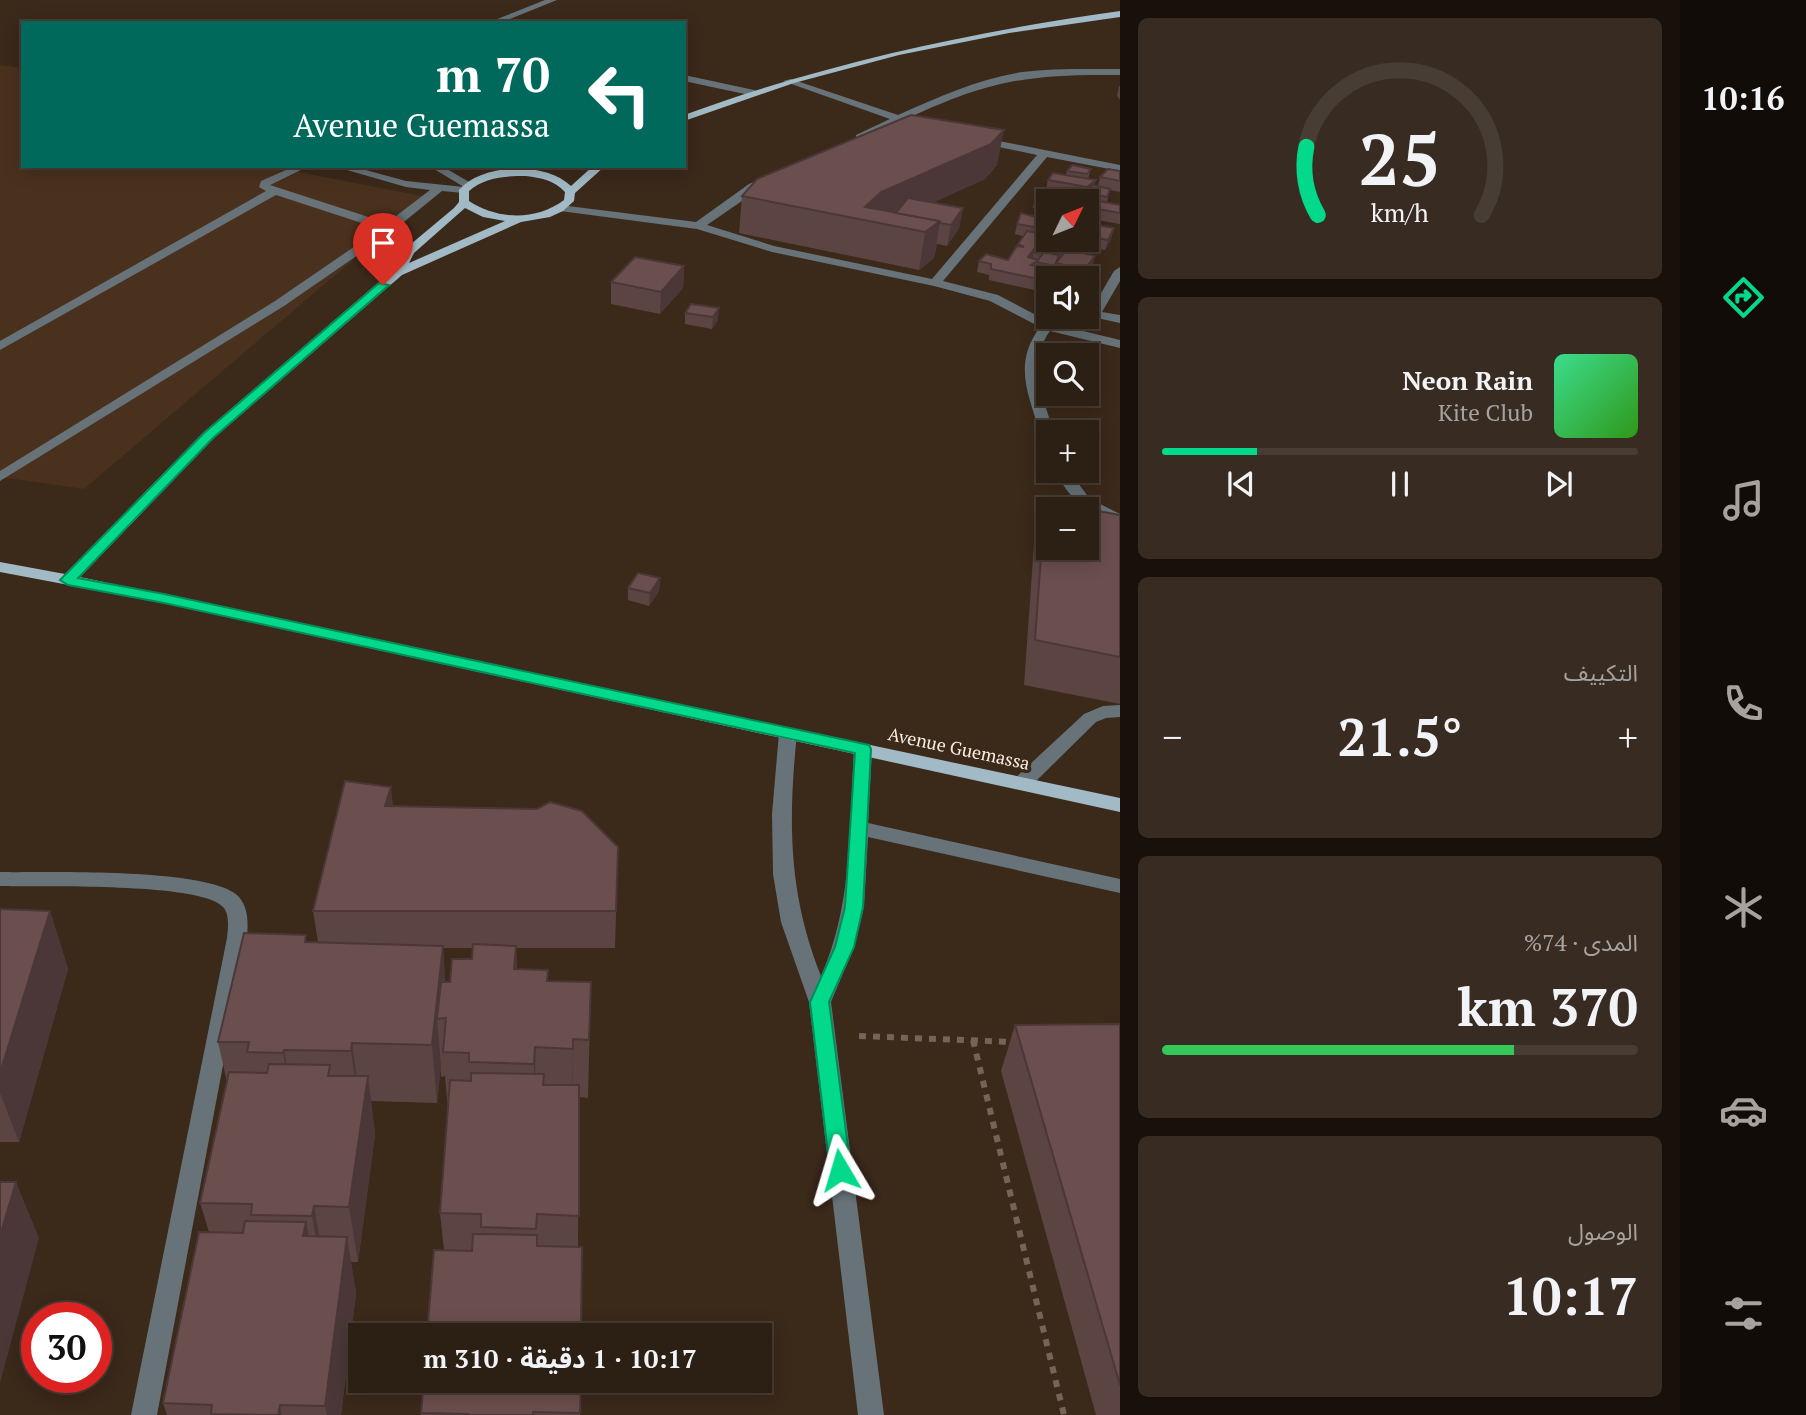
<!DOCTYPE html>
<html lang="ar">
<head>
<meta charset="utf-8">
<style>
	:root { --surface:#2c1f14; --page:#382c22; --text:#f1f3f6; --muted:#a6a2a0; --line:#483d34; --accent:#02d98b }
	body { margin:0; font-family:"PT Serif","Noto Sans Arabic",serif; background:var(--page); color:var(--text); direction:rtl; height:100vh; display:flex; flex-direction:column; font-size:26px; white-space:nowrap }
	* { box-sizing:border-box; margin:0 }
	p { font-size:23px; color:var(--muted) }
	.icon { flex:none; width:38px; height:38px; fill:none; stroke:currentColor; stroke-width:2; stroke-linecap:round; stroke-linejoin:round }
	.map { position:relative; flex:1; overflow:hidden; direction:ltr }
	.sheet { display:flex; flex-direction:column; gap:18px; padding:18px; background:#18110b; width:560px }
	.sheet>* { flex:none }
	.top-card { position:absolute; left:21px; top:21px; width:665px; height:147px; border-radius:0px; box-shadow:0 4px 18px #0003,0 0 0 2px var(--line); direction:rtl; background:#00695c; color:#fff; overflow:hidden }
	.needle { width:46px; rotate:47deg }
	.tools { position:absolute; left:1036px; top:189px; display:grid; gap:14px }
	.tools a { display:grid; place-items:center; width:63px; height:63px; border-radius:0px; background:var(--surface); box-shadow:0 4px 18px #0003,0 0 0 2px var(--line); font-size:35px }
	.speed { position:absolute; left:21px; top:1302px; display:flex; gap:14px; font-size:35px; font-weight:700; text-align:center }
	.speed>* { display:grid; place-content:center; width:91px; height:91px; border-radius:50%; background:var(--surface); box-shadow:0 4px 18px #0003,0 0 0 2px var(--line); line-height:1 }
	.speed .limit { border:10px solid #d22; background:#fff; color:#111 }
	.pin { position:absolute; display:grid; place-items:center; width:60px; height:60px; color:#fff; margin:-72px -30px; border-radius:50% 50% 50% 0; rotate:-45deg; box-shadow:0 0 7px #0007 }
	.pin .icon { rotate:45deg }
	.me { position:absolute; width:77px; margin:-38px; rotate:353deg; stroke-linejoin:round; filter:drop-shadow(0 0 5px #0008) }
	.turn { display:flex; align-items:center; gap:24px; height:147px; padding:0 21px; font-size:32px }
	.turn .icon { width:91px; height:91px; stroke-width:2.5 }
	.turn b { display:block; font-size:49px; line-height:60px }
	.big { font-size:52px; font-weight:700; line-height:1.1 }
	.sheet .tile { flex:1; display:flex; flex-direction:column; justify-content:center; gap:10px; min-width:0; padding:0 24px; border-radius:10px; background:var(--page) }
	.sheet .dial { align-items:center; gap:0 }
	.dial svg { height:182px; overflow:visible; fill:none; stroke:var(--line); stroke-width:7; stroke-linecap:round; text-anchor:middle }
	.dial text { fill:var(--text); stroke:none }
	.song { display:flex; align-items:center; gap:21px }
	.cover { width:84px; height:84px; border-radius:10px; background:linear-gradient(135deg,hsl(150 70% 55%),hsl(110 70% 35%)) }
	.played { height:7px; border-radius:4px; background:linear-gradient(90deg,var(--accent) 20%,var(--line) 20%) }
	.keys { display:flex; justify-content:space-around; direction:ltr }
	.heat { display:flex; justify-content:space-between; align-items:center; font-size:38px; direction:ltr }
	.charge { height:10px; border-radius:5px; background:linear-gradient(90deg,#34c759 74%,var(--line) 0) }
	.trip { position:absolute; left:348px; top:1323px; width:424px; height:70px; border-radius:0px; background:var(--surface); box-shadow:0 4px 18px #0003,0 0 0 2px var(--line); font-weight:700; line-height:70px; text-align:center; direction:rtl }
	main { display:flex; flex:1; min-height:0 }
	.tab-bar { display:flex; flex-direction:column; width:126px; justify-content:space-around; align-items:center; background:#120c08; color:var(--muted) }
	.tab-bar .icon { width:49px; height:49px }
	.tab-bar .on { color:var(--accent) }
	.tab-bar b { font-size:32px; color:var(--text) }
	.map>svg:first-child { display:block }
	.built { fill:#49311d }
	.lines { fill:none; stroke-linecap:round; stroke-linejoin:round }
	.path { stroke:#756457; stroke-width:6; stroke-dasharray:7 7; stroke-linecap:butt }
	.minor { fill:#677379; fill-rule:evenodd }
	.major { fill:#a1bac5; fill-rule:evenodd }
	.wall { fill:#5c4443; fill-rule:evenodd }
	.shaded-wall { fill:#4b3737 }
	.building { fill:#6b4f4e; stroke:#4b3737; stroke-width:2; fill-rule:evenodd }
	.route { fill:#02d98b; stroke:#018d5a; stroke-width:2 }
	.labels { text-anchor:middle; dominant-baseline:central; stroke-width:7; stroke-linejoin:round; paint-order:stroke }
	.street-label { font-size:18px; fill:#f9ede3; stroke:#3b291a }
</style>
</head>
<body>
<main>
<nav class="tab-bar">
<b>10:16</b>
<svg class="icon on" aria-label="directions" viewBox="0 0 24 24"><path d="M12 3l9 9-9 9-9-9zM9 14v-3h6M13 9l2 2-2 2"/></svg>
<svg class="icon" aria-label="music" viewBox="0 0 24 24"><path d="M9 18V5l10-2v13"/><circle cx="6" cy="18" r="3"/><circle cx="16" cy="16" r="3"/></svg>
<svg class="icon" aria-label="phone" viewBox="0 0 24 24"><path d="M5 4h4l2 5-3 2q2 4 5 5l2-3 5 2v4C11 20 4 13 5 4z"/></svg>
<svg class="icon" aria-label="climate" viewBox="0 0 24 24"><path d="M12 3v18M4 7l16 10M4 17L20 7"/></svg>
<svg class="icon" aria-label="car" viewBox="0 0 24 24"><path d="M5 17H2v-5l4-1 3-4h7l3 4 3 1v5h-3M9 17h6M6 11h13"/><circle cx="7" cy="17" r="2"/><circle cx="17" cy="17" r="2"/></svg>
<svg class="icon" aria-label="filters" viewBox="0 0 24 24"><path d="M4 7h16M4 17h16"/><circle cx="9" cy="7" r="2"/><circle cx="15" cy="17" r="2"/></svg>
</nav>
<section class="sheet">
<div class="tile dial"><svg viewBox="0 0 100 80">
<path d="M14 69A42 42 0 1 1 86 69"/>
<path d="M14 69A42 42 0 0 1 9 39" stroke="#02d98b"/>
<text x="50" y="56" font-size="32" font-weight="700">25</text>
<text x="50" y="72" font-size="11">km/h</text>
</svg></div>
<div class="tile">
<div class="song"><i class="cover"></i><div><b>Neon Rain</b><p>Kite Club</p></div></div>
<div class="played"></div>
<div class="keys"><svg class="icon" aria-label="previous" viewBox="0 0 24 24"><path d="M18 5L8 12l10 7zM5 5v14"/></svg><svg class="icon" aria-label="pause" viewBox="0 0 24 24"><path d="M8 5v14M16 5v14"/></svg><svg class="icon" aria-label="next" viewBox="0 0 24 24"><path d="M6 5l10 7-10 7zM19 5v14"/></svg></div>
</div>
<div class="tile"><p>التكييف</p>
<div class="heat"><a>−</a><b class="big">21.5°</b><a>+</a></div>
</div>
<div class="tile"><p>المدى · 74%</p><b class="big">370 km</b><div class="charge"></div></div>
<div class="tile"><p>الوصول</p><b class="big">10:17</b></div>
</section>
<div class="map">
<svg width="1120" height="1415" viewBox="0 0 1120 1415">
	<rect width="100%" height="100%" fill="#3b291a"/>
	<path class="built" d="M0,65L23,68V166H268L427,197L84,489L0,477Z"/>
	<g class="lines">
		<g class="path">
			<path d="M859,1036L1014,1042"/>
			<path d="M973,1040L1064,1415"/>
		</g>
		<g class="minor">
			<path d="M545,0H557L500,23H487Z"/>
			<path d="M1120,69V75C1035,74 994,79 917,114L907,119L909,123L899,122L860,140L856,139V135L890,119L783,81L791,79L898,115C938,97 978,79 1022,72C1054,68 1087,69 1120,69Z"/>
			<path d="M684,75L754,90L759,93L754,96L684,81Z"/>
			<path d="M979,137L1120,165V171L1047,157L943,281L998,295L1051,323L1071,328L1087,317L1114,271L1120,267V281L1102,312L1120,315V323L1097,318L1083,331L1120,340V348L1050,331C1026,364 1043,397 1054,432H1048V440L1041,436C1029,395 1012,365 1040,327L990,301L934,286L772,252L697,229L560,211L554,208L560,205L696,222L749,184L767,176L772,179L771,181L707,225L774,246L932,279L1037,155L975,142V138Z"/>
			<path d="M295,166H309L270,185L387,223L430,190L406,187L333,166H351L406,181L464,187L429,166H442L474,185L464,193L442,191L394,230L284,306L0,481V471L275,301L380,229L276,195L0,350V341L266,191L259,187L261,181Z"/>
			<path d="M1055,471H1069L1090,499L1120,514V524C1088,515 1070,500 1055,471Z"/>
			<path d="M1120,705V717L1106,718L1096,722L1028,789H1014L1012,784L1014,779L1084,714L1103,706Z"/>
			<path d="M788,727L797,733C788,821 788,893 821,976C853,904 849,827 854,749L857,745H869L872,749L868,823L1120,879V893L868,837L864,907L854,947L831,1002L884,1415H858L809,1002L781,922L773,874L772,814L779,733Z"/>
			<path d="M0,872C44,873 212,867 239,897C249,909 248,924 247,938L157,1415H131L227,938C228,929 230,914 223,907C202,882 38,887 0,886Z"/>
		</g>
		<g class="major">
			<path d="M1120,11V17L1009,33L899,55L794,83L684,121V115C826,63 971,32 1120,11Z"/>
			<path d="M593,166H605L575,193L574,201L563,211L550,217L521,222L402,275L214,438L80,577L1120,798V812L164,603L0,572V562L65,574L204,432L393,270L405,249L454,208L459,202V190C482,163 545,161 571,186ZM526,176C541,178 554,180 565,192L564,200C536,221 498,220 469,201V191C485,177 506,176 526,176ZM465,208L483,217L505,221L409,263L414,253Z"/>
		</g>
	</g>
	<g class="wall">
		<path d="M1119,86H1120V100L1117,96Z"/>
		<path d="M997,165L985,179L933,202L963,208L959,228L947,246L937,244L934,258L919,270L739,233L742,196Z"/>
		<path d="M1091,169L1088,179L1095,185L1098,186L1100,177L1120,171V192L1110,190L1107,202L1120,205V224L1091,219L1090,224L1111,239L1105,250L1092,248L1087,254L1092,267L1083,278H1048V293L989,280V275L977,272L979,261L1008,260L1023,236L1015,234L1017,224L1048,220V240H1087V201L1088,195L1085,197L1074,196L1073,201H1075H1048V211L1033,208L1035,198L1046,189L1048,180L1066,175L1067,171ZM1056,244L1054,254L1049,253L1055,247Z"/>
		<path d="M684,266L683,288L660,314L611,304V282Z"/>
		<path d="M691,304L718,320L712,329L685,324V313Z"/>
		<path d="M1045,501L1120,515V704L1024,685L1034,544Z"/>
		<path d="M660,578L659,591L649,606L628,600V588Z"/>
		<path d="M393,806L618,847L615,948H516L517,969L548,981L591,982L588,1098L579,1097L578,1247L581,1335L444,1250L440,1213L448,1110L445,1076L441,1077V1066L437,1103L371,1101L375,1134L358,1262H351L356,1293L341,1415H167L163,1403L209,1232L200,1203L227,1082L218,1042L307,942H318L313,911ZM443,948H473L472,959L450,982H445Z"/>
		<path d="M0,909L50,911L68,969L19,1142H0Z"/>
		<path d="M1120,1024V1415H1096L1001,1071L1015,1025Z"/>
		<path d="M581,1381L580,1415H421V1413Z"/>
	</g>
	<g class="shaded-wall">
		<path d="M1004,130L997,165L985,179L904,216L865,207L881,192Z"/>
		<path d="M1096,180L1093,191L1089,193L1085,197L1087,187Z"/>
		<path d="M963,208L959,228L947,246L951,225Z"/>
		<path d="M940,221L934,258L919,270L925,232Z"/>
		<path d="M1114,228L1111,239L1105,250L1108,240Z"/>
		<path d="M1095,237L1092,248L1082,260L1085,249Z"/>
		<path d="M1053,240H1057L1055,247L1041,261L1043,250Z"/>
		<path d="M1035,248L1032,259L1028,257Z"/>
		<path d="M1095,256L1092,267L1083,278H1082L1084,270Z"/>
		<path d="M684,266L683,288L660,314L661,292Z"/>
		<path d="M719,308L718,320L712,329L713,317Z"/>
		<path d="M660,578L659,591L649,606L650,593Z"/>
		<path d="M391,787L395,824L385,806Z"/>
		<path d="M50,911L68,969L19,1142L0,1093V1073Z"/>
		<path d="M443,946L447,1004L437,1019L441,1066L437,1103L432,1045Z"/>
		<path d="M516,946L518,1004L514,969Z"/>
		<path d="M573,1039V1097L572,1106L573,1049Z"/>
		<path d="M352,1043L360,1100L359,1109L351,1051Z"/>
		<path d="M535,1047L536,1105L535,1121L534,1064Z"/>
		<path d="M284,1050L295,1107L294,1111L283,1053Z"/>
		<path d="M368,1076L375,1134L358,1262L349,1207Z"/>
		<path d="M16,1182L39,1238L0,1383V1236Z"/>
		<path d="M314,1206L324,1262L322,1272L312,1216Z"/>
		<path d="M306,1222L317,1278L303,1236Z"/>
		<path d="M347,1237L356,1293L341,1415H327L325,1406Z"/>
		<path d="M280,1405L282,1415H278Z"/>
	</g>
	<g class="building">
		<path d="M911,115L1004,130L991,144L881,192L865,207L940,221L925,232L742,196L757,179Z"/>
		<path d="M1072,165L1091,169L1087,174L1067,171Z"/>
		<path d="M1108,169L1120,171V181L1100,177Z"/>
		<path d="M1053,173L1096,180L1087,187L1048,180Z"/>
		<path d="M1093,185L1110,189L1107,197L1089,193Z"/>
		<path d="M1040,188L1074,195L1072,200L1075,201H1054L1035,198Z"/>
		<path d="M908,198L963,208L951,225L940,223V221L896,213Z"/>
		<path d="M1084,198L1120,205V213L1087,207V201H1082Z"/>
		<path d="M1021,213L1048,220V240H1053L1043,250L1035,248L1028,257L1038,260L1044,252L1059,255L1055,266L1036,262L1031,265L1081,276L1080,278H1048V281L991,269V264L979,261L986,254L1008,260L1017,246L1024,247L1018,244L1027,231L1039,233L1040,228L1017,224Z"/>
		<path d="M1087,213L1092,214L1087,222Z"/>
		<path d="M1087,223L1114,228L1108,240L1095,237L1085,249L1056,244L1059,240H1087Z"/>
		<path d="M1067,249L1095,256L1084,270L1056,263Z"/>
		<path d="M635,257L684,266L661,292L611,282Z"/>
		<path d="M691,304L719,308L713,317L685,313Z"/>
		<path d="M1045,501L1120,515V657L1035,640ZM1048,509H1087V548H1048Z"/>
		<path d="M638,573L660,578L650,593L628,588Z"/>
		<path d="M345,781L391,787L385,806L537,809L550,802L582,811L618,847L616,911H313Z"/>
		<path d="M0,909L50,911L0,1073Z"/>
		<path d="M244,933L306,935L305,942L443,946L432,1045L352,1043L351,1051L284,1050L283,1053L247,1052L249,1042H218Z"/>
		<path d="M473,944L516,946L514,969L548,970L547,981L591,982L589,1040L573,1039V1049L535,1047L534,1064L469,1062V1053L443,1052L446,1018L437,1019L441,982H450L452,959H472Z"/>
		<path d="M1120,1024V1385L1015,1025Z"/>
		<path d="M269,1064L330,1065L328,1076H368L349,1207L314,1206L312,1216L251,1215L252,1204L200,1203L229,1072L267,1073Z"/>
		<path d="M471,1073L544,1074L543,1085H579V1216L537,1214L536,1229L481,1227V1214L440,1213L450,1080L471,1081Z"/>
		<path d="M0,1182H16L0,1236Z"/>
		<path d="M245,1221L306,1222L303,1236L347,1237L325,1406L280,1405L278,1415L211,1414L212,1405L163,1403L199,1232L243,1233Z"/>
		<path d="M473,1234L537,1235V1246L582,1247L581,1335H427L434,1250L472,1251Z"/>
		<path d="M424,1381H581L580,1413L533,1412V1415H468V1414L421,1413Z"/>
	</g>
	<path class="route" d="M379,283L389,285L213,438L78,578L164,594L869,745L871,749L863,907L854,947L829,1002L851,1170L848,1177L840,1180L833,1177L830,1170L810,1002L835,947L845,907L855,753L164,603L68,585L60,580L204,433Z"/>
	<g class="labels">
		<g class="street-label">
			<text transform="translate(959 748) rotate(12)">Avenue Guemassa</text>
		</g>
	</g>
</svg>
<div class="tools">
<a><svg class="needle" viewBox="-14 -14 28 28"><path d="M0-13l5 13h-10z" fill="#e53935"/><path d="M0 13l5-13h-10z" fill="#a6a2a0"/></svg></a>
<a><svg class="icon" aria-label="sound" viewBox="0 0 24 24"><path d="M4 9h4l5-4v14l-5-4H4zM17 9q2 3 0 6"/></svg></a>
<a><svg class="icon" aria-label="search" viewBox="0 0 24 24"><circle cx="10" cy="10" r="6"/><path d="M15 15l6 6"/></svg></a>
<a>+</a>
<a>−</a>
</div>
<div class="speed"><div class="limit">30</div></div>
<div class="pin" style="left:383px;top:285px;background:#d93025"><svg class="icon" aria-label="arrive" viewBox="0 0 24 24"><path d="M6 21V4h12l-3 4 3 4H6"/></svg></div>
<svg class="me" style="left:840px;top:1170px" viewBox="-20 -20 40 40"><path d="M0-17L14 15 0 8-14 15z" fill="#02d98b" stroke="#fff" stroke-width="4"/></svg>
<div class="trip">10:17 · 1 دقيقة · 310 m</div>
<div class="top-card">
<div class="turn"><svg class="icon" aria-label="left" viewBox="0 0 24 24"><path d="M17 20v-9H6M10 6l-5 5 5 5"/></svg><div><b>70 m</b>Avenue Guemassa</div></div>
</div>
</div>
</main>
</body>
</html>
